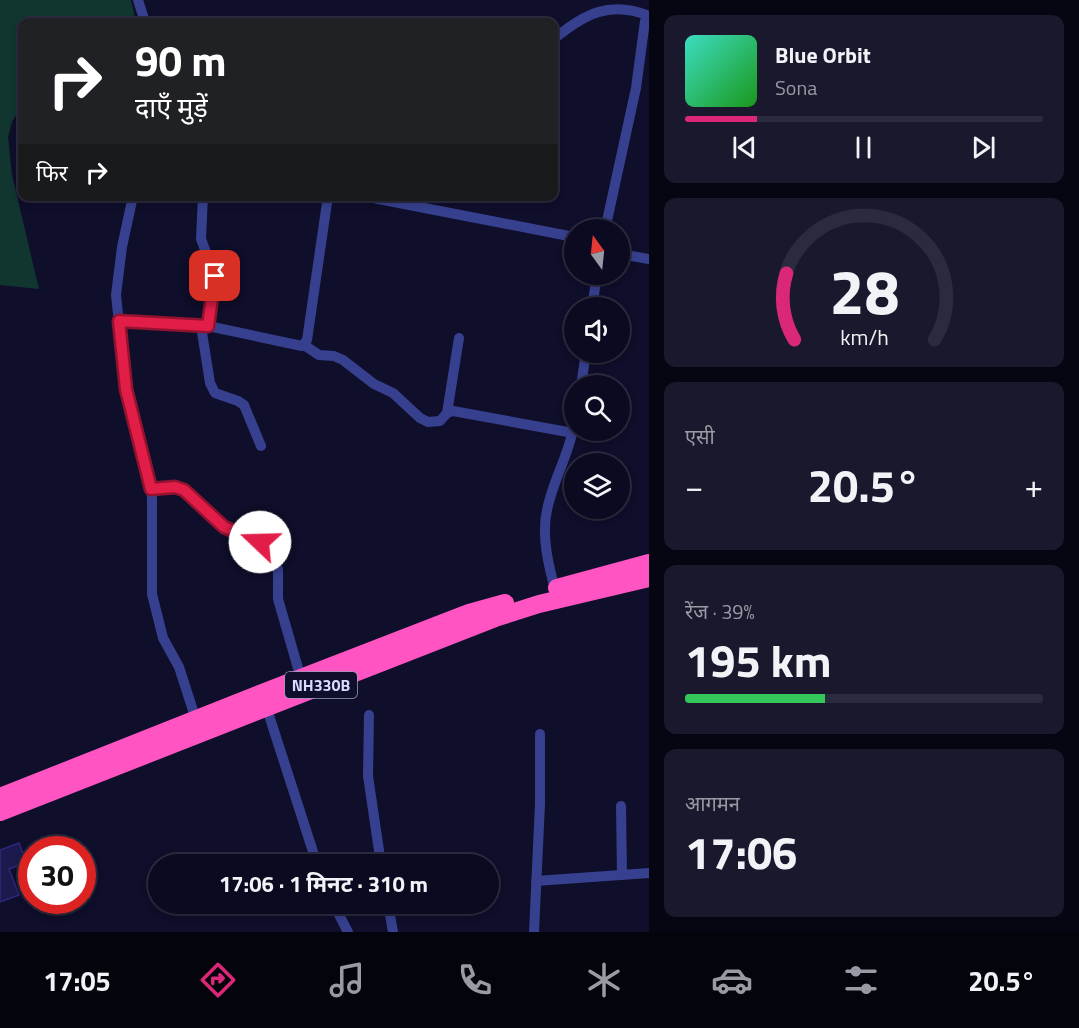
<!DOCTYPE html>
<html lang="hi">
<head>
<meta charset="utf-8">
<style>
	:root { --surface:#0b0a20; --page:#19182d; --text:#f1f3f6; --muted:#9a9aa5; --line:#2b2b3e; --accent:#db2777 }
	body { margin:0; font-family:"Titillium Web","Noto Sans Devanagari",sans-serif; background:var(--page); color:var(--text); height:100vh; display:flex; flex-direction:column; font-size:22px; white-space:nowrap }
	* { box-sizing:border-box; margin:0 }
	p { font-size:20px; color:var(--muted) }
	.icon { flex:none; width:33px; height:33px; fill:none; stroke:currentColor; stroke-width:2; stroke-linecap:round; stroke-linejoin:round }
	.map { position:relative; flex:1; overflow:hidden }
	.side { display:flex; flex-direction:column; gap:15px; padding:15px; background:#060612; width:430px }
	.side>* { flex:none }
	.guide { position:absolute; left:18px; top:18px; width:540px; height:183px; border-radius:12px; box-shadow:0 3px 9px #0003,0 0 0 2px var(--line); background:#202124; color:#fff; overflow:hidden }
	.needle { width:39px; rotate:345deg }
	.tools { position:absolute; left:564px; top:219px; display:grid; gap:12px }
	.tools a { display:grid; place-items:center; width:66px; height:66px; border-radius:50%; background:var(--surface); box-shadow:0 3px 9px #0003,0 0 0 2px var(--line); font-size:30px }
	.speed { position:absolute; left:18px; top:836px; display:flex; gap:12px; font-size:30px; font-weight:700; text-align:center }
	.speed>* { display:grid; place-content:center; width:78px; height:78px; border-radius:50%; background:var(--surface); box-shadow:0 3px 9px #0003,0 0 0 2px var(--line); line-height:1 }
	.speed .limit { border:9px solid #d22; background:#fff; color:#111 }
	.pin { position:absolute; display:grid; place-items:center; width:51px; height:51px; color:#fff; margin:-26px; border-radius:12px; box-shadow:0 3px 9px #0006 }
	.me { position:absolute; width:66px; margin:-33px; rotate:291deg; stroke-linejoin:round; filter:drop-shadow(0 0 4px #0008) }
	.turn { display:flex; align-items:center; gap:21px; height:126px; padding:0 18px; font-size:27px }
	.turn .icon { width:78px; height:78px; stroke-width:2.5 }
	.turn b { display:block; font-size:42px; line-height:51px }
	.then { display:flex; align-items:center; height:57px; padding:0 18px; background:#0003; gap:12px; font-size:22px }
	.big { font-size:45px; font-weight:700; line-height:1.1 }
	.side .widget { flex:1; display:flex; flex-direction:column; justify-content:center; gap:9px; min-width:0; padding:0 21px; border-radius:12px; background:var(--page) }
	.side .dial { align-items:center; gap:0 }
	.dial svg { height:156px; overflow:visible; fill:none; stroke:var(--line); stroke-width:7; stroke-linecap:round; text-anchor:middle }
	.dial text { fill:var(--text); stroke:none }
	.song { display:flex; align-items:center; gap:18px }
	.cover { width:72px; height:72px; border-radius:9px; background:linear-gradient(135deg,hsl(170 70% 55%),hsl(120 70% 35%)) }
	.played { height:6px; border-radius:3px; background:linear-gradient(90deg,var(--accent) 20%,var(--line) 20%) }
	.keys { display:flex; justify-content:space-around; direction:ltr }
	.heat { display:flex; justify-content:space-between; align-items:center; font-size:33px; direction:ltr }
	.charge { height:9px; border-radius:4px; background:linear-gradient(90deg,#34c759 39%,var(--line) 0) }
	.trip { position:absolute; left:148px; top:854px; width:351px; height:60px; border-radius:30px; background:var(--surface); box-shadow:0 3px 9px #0003,0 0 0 2px var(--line); font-weight:700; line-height:60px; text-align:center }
	.tabs { display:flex; height:96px; justify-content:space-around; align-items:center; background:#04040d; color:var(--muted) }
	.tabs .icon { width:42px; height:42px }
	.tabs .on { color:var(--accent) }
	.tabs b { font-size:27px; color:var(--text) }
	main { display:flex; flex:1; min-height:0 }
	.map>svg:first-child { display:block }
	.green { fill:#11362f }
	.building { fill:#1b194e; stroke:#2c297c; stroke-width:1.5 }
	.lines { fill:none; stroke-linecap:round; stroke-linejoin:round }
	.street { stroke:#36408e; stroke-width:10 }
	.highway { stroke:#ff54c1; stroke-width:18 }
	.route-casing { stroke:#92132f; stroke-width:15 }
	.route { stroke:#e11d48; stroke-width:10 }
	.labels { text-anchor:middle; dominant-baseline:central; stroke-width:6; stroke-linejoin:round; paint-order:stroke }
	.shield { fill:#0f0e2b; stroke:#9c9dbf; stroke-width:1.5 }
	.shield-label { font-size:16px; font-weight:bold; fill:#d9daff }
</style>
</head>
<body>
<main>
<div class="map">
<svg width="649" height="932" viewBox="0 0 649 932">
	<rect width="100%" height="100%" fill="#0f0e2b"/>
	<path class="green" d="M0,0H131L136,22H22V105L12,122L8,137L12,175L39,289L0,285Z"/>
	<path class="building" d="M19,843L26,862L9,869L19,895L0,902V850Z"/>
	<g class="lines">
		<g class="street">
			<path d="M138,0L145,22"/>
			<path d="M554,39C584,14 610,0 649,16"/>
			<path d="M133,196L122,247L116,295L126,389L148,472L152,497V594L163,638L179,667L197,723"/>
			<path d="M203,196L201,239L215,276L208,326"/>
			<path d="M363,196L574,237"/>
			<path d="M605,230L636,88L645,21L649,17"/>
			<path d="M620,254L649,259"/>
			<path d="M592,308L597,274"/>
			<path d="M119,321L208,326L302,346L307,340L328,196"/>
			<path d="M201,326L210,383L215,393L238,401L244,405L261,446"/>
			<path d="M304,345L319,355L334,356L343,360L374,384L393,393L420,418L428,422L440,421L447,413L453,411L573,433"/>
			<path d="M581,386L586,352"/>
			<path d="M447,413L459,338"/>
			<path d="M151,489L175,487L184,490L224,527L260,542"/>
			<path d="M278,569V599L302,682"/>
			<path d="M556,593C549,568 541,536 547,510C553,480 569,455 574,425"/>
			<path d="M266,706L317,864"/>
			<path d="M369,715L368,776L381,864"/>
			<path d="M621,806L622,875"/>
			<path d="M536,881L649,873"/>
			<path d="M333,903L348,932"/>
			<path d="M388,903L393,932"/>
			<path d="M534,932L540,804V734"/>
		</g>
		<g class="highway">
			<path d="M557,588L649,563"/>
			<path d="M0,797L285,684L469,613L505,603"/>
			<path d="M0,812L495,618L539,604L649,578"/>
		</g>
	</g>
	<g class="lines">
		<defs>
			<path id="route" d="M215,276L208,326L119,321L126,389L151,489L175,487L184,490L224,527L260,542"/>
		</defs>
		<use href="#route" class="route-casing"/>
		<use href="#route" class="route"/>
	</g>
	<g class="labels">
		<rect class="shield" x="285" y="672" width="72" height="26" rx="4.5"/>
		<g class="shield-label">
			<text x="321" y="685">NH330B</text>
		</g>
	</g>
</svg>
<div class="tools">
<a><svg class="needle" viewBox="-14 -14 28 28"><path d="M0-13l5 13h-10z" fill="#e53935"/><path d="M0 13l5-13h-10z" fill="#9a9aa5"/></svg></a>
<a><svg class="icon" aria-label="sound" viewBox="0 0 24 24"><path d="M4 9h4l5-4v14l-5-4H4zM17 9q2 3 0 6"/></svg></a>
<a><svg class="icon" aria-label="search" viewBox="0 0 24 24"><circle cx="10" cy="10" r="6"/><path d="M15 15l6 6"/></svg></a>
<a><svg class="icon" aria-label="layers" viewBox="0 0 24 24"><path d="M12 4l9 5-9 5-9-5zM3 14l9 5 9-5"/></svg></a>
</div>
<div class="speed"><div class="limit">30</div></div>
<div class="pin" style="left:215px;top:276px;background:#d93025"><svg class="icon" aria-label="arrive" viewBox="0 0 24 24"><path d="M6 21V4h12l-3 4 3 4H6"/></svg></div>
<svg class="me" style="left:260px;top:542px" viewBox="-20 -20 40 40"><circle r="19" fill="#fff"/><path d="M0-13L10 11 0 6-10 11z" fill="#e11d48"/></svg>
<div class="trip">17:06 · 1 मिनट · 310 m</div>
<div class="guide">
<div class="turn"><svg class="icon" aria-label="right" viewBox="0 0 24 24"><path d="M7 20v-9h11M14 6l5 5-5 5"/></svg><div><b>90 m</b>दाएँ मुड़ें</div></div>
<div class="then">फिर<svg class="icon" aria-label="right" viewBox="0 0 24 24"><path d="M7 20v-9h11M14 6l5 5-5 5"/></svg></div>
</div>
</div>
<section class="side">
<div class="widget">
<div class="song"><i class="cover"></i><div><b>Blue Orbit</b><p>Sona</p></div></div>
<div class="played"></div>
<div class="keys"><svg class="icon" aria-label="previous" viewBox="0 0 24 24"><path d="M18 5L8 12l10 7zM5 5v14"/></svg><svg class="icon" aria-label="pause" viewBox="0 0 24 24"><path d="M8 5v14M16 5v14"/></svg><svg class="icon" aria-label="next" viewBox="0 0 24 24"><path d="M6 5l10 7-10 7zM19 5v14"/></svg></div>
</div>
<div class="widget dial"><svg viewBox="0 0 100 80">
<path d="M14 69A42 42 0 1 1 86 69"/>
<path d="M14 69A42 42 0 0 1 10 35" stroke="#db2777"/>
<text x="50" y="56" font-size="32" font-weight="700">28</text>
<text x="50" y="72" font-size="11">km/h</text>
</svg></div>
<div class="widget"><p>एसी</p>
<div class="heat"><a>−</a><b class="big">20.5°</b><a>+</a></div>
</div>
<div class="widget"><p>रेंज · 39%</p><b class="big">195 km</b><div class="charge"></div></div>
<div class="widget"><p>आगमन</p><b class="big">17:06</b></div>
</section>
</main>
<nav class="tabs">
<b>17:05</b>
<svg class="icon on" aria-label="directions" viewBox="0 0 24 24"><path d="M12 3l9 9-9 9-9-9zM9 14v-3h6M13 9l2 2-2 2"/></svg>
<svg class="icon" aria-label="music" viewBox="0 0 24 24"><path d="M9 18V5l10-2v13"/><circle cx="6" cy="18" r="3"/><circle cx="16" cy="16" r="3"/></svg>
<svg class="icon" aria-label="phone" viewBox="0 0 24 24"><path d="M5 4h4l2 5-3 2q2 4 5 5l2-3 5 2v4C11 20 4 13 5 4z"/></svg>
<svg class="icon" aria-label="climate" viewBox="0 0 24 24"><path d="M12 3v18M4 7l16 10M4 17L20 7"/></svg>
<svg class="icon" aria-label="car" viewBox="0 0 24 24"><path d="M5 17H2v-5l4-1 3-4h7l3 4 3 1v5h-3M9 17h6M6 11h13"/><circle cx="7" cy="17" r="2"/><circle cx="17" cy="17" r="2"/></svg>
<svg class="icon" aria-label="filters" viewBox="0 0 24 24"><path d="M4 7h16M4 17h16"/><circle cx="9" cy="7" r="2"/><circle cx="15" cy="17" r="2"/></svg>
<b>20.5°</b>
</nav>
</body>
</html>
